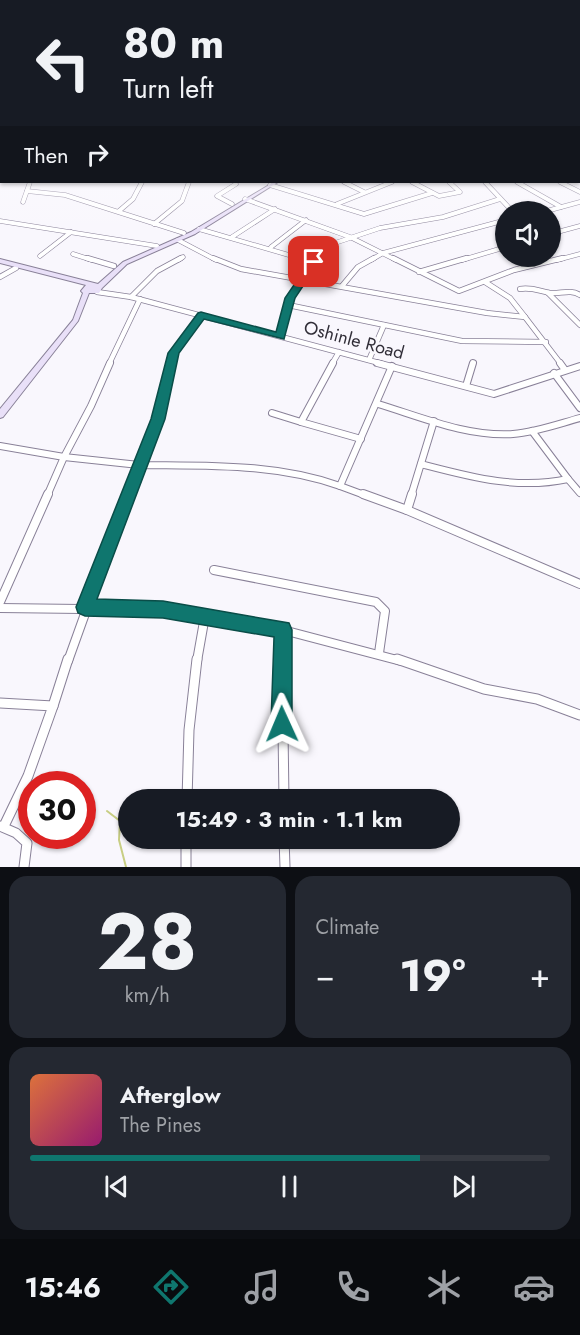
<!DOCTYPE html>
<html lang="en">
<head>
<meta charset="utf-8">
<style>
	:root { --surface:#171b24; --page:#242831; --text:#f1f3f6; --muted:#9ea1a6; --line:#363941; --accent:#0f766e }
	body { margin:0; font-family:Jost,sans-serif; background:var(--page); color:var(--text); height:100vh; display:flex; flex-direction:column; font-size:22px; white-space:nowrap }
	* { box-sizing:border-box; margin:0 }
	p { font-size:20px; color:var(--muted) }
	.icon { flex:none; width:33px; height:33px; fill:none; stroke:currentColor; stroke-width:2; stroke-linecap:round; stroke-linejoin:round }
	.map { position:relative; height:867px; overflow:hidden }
	.drawer { display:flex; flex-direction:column; gap:9px; padding:9px; background:#0d0f14; flex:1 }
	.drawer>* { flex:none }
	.hud { position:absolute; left:0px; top:0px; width:580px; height:183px; box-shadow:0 2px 4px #0004; background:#171b24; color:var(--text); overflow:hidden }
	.tools { position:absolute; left:495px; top:201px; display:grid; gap:12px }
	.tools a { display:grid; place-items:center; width:66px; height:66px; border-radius:50%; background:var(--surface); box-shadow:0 2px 4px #0004; font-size:30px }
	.speed { position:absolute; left:18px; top:771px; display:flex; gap:12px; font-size:30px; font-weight:700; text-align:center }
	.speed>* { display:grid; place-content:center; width:78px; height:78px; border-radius:50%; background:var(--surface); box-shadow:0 2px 4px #0004; line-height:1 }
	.speed .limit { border:9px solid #d22; background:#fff; color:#111 }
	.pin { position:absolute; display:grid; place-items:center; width:51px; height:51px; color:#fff; margin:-26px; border-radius:12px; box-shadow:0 3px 9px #0006 }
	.me { position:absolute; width:66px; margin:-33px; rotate:359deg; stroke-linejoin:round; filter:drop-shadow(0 0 4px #0008) }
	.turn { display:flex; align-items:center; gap:21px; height:126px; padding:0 24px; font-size:27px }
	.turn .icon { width:78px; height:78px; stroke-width:2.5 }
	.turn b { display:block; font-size:42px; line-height:51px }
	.then { display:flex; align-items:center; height:57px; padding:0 24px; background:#0003; gap:12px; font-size:22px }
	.big { font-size:45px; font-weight:700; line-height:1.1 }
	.drawer .widget { flex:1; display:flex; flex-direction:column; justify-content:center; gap:9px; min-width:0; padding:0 21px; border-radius:18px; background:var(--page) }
	.drawer .dial { align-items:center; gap:0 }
	.dial b { font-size:78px; line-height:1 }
	.song { display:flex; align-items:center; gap:18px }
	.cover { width:72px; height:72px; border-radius:9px; background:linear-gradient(135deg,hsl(20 70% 55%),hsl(320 70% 35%)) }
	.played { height:6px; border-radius:3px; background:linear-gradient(90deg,var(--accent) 75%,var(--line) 75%) }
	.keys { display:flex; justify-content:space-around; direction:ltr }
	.heat { display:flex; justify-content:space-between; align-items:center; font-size:33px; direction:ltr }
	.drawer .tiles { flex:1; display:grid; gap:9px; grid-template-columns:1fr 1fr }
	.widget:last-child { grid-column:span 2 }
	.trip { position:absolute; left:118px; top:789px; width:342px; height:60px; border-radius:30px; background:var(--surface); box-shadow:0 2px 4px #0004; font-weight:700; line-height:60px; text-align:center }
	.tab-bar { display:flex; height:96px; justify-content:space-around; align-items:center; background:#090b0e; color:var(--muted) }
	.tab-bar .icon { width:42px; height:42px }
	.tab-bar .active { color:var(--accent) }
	.tab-bar b { font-size:27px; color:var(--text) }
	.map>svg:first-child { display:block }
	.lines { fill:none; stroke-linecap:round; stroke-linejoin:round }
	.stream { stroke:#c8ce84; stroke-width:2 }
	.street-far5-casing { stroke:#898198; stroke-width:4 }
	.street-far4-casing { stroke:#898198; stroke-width:5 }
	.street-far3-casing { stroke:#898198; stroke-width:6 }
	.street-far2-casing { stroke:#898198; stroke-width:8 }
	.street-far1-casing { stroke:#898198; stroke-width:10 }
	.street-casing { stroke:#898198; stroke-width:11 }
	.secondary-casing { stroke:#898198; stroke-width:2 }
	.street-far5 { stroke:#fff; stroke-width:3 }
	.street-far4 { stroke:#fff; stroke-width:4 }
	.street-far3 { stroke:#fff; stroke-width:4.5 }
	.street-far2 { stroke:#fff; stroke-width:6 }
	.street-far1 { stroke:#fff; stroke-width:8 }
	.street { stroke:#fff; stroke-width:9 }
	.secondary { fill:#e9e0f8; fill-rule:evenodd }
	.route { fill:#0f766e; stroke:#0a4d48; stroke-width:1.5 }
	.labels { text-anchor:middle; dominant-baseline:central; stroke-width:5; stroke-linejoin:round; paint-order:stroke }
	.street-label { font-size:18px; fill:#312e38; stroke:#f9f7fd }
</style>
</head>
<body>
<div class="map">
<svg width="580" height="867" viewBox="0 0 580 867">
	<rect width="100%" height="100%" fill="#f9f7fd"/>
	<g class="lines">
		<path class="stream" d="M107,811L120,821L119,840L126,867"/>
		<defs>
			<path id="street-far5" d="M0,156L2,152"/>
			<g id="street-far4">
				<path d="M344,182L364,192"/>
				<path d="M412,182L439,196L460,192L449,182"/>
				<path d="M485,182L513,212"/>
				<path d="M517,182L561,207"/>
				<path d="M560,182L580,192"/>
				<path d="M270,185L364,214L432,193"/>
				<path d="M27,191L65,195L184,233"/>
				<path d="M245,199L350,237L396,260"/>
				<path d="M23,202L30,182"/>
				<path d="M232,204L217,196L236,184"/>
				<path d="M337,204L392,182"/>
				<path d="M119,211L133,199L142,182"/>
				<path d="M543,212L580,202"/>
				<path d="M0,221L157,246"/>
				<path d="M154,224L182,201L189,182"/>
				<path d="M199,229L306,260"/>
				<path d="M550,234L580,226"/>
				<path d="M232,237L275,209"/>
				<path d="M178,240L216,260"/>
				<path d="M271,247L306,220"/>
				<path d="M73,254L92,260"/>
				<path d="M40,256L71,232"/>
				<path d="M178,260L183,257"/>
				<path d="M317,260L335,243L380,228L443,217L500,199"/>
				<path d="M371,260L383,253L506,220"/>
				<path d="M462,260L506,247"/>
				<path d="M557,260L580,254"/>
			</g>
			<g id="street-far3">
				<path d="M87,258L114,266"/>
				<path d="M213,258L241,269L487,313L525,317L561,364"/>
				<path d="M300,258L314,262"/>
				<path d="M393,258L459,291L514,270L563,258"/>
				<path d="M419,272L467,258"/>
				<path d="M0,277L16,268"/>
				<path d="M485,282L510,298L525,317"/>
				<path d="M342,286L358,267L374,258"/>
				<path d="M520,289C532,287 539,291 550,293C561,294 570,289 580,295"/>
				<path d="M97,292L131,297L383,364"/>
				<path d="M548,293L580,325"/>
				<path d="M131,297L157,271L181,258"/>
				<path d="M288,305L462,341L546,342"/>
				<path d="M280,336C288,307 296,279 319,258"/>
				<path d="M369,360L384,325"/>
				<path d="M109,364L140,299"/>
				<path d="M170,364L173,353L202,315"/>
				<path d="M332,364L339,352"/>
			</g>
			<g id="street-far2">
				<path d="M110,363L91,406L64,457L139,465L127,496"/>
				<path d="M171,363L158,419L139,465C207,466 275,463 340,486"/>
				<path d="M333,363L301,422L361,439"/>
				<path d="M377,363L494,394L580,366"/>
				<path d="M560,363L565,370"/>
				<path d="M554,373L580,408"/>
				<path d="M466,386L473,363"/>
				<path d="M378,404C421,417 467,437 513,434C536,432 558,424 580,418"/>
				<path d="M272,413L301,422"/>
				<path d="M0,446L64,457L47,496"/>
				<path d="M421,464C471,477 517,490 568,479L532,431"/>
				<path d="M568,479L580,493"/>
				<path d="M367,496L340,486L392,366"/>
				<path d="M411,496L434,421"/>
			</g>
			<g id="street-far1">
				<path d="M363,494L407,510L580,584"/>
				<path d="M407,510L412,494"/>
				<path d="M214,570L376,602L385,611L379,653"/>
				<path d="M0,602L48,494"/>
				<path d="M0,608L163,610L283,630L401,661"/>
				<path d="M68,661L128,494"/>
				<path d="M197,661L205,616"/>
				<path d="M282,661L283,630"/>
			</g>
			<g id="street">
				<path d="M282,659L284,800"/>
				<path d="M397,659L484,689L537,699L580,715"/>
				<path d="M0,703L53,706L28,776L4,826"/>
				<path d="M53,706L68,659"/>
				<path d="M187,800L189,730L197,659"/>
				<path d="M0,826L16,833L27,843L24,867"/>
				<path d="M186,838V867"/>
				<path d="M284,838L285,867"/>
			</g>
			<g id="secondary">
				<rect x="0" y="130" width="2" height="2"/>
				<path d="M274,182H278L195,234L127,264L102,288L99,293H89L78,321L3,417L0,418V409L73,320L83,293L81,291L86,285L0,263V259L98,284L123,262L191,232Z"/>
			</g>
		</defs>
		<use href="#street-far5" class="street-far5-casing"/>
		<use href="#street-far4" class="street-far4-casing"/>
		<use href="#street-far3" class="street-far3-casing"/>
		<use href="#street-far2" class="street-far2-casing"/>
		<use href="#street-far1" class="street-far1-casing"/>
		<use href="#street" class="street-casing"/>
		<use href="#secondary" class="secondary-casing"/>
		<use href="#street-far5" class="street-far5"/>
		<use href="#street-far4" class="street-far4"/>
		<use href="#street-far3" class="street-far3"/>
		<use href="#street-far2" class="street-far2"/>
		<use href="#street-far1" class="street-far1"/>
		<use href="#street" class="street"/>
		<use href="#secondary" class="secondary"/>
	</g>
	<linearGradient id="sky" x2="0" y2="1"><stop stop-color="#9bbec0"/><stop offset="0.47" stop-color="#fcfbfe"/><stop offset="1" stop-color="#fcfbfe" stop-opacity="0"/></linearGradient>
	<rect width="580" height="231" fill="url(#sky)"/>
	<path class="route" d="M311,260L319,262L295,298L284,339L204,319L179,353L165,419L97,599L163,601L289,623L292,630V724L289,732L282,735L274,732L271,724L274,637L163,618L85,616L78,613L76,607L151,419L168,353L198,313L201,312L276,332L285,298Z"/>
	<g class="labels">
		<g class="street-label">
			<text transform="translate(354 340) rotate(15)">Oshinle Road</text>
		</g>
	</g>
</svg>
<div class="tools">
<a><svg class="icon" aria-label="sound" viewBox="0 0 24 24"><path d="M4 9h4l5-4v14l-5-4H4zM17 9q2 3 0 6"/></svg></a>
</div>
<div class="speed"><div class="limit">30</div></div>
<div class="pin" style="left:314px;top:262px;background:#d93025"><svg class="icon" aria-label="arrive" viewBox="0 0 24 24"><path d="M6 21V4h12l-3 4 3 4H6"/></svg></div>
<svg class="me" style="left:282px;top:724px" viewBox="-20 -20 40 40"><path d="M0-17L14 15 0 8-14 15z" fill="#0f766e" stroke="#fff" stroke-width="4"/></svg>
<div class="trip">15:49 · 3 min · 1.1 km</div>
<div class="hud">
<div class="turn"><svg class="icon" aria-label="left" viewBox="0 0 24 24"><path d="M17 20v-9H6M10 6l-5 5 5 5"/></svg><div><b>80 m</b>Turn left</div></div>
<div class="then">Then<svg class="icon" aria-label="right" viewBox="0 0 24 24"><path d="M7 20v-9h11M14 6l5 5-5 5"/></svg></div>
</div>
</div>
<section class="drawer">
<div class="tiles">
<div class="widget dial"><b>28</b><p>km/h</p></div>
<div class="widget"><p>Climate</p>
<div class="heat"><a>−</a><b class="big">19°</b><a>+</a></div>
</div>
<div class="widget">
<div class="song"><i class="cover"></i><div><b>Afterglow</b><p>The Pines</p></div></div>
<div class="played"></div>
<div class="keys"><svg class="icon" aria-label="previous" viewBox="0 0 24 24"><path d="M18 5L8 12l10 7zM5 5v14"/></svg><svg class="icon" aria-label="pause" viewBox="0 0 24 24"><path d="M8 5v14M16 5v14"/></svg><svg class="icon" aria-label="next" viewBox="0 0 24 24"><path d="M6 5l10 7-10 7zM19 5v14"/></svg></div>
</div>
</div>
</section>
<nav class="tab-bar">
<b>15:46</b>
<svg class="icon active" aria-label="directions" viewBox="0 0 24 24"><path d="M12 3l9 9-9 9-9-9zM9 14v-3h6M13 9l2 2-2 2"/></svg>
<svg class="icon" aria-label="music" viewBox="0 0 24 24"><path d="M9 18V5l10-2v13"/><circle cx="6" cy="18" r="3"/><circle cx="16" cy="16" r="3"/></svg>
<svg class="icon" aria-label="phone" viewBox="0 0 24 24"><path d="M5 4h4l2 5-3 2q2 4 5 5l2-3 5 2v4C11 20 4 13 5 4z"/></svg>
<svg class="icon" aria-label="climate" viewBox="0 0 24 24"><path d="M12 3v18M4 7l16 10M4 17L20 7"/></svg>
<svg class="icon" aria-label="car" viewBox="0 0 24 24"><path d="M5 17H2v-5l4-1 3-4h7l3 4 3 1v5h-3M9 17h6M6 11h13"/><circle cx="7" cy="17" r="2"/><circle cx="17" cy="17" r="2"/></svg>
</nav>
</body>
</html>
